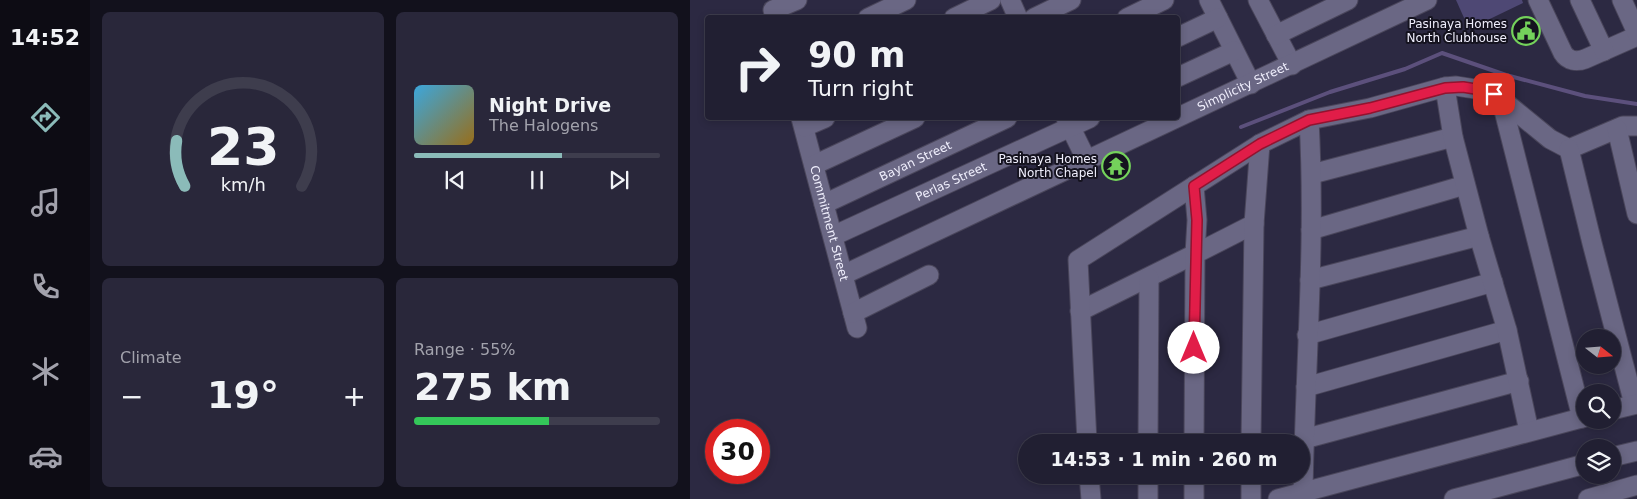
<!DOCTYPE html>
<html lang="en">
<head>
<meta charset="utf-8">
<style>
	:root { --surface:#211f32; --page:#29273a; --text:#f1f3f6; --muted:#a2a2ac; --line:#3e3d4d; --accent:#8bbbb9 }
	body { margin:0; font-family:"DejaVu Sans",sans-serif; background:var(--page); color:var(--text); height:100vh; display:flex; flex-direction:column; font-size:19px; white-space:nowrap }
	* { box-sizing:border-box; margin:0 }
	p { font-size:16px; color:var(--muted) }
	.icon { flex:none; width:28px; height:28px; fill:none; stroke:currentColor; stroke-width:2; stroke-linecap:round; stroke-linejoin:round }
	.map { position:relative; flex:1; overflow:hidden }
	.drawer { display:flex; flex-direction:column; gap:12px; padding:12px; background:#12111c; width:600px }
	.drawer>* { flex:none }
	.guide { position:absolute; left:15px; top:15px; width:475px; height:105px; border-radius:5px; box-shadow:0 2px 8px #0003,0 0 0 1px var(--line); background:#211f32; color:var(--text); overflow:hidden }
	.needle { width:32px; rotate:107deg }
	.tools { position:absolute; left:886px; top:329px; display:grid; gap:10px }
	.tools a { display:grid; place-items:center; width:45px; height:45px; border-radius:50%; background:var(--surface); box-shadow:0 2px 8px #0003,0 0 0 1px var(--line); font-size:25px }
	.speed { position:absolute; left:15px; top:419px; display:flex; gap:10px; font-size:25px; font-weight:700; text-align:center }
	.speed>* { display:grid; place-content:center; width:65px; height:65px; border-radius:50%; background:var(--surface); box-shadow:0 2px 8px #0003,0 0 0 1px var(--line); line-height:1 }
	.speed .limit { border:8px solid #d22; background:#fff; color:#111 }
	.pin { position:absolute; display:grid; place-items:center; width:42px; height:42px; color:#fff; margin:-21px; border-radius:10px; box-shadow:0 2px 8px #0006 }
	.me { position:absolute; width:55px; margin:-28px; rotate:0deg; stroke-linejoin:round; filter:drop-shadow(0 0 4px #0008) }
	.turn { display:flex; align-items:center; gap:18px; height:105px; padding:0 20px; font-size:22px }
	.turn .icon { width:65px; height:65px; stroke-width:2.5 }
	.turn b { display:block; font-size:35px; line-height:42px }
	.big { font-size:38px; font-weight:800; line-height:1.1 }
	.drawer .tile { flex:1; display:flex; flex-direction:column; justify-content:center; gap:8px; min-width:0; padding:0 18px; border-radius:8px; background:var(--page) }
	.drawer .dial { align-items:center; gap:0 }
	.dial svg { height:130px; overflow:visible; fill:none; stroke:var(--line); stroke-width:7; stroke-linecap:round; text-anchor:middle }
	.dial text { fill:var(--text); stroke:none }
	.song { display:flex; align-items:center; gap:15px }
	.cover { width:60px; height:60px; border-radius:8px; background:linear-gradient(135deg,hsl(200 70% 55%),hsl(40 70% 35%)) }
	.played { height:5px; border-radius:2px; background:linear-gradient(90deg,var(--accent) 60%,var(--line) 60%) }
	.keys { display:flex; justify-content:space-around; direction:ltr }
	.heat { display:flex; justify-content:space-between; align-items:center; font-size:28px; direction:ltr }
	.charge { height:8px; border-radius:4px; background:linear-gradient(90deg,#34c759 55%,var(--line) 0) }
	.drawer .tiles { flex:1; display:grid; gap:12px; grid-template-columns:repeat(2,1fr) }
	.trip { position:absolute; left:328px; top:434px; width:292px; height:50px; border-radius:25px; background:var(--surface); box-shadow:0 2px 8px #0003,0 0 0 1px var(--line); font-weight:800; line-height:50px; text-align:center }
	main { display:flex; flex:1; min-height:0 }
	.tab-bar { display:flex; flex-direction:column; width:90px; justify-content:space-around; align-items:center; background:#0d0c14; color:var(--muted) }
	.tab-bar .icon { width:35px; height:35px }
	.tab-bar .selected { color:var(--accent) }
	.tab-bar b { font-size:22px; color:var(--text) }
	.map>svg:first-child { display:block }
	.grass { fill:#4e4874 }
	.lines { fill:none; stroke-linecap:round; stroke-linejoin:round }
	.stream { stroke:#5c507c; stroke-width:4 }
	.minor-casing { stroke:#4a465b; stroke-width:21 }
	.minor { stroke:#6a6784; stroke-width:19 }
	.route-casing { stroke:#92132f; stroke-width:12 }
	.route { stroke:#e11d48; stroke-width:9 }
	.labels { text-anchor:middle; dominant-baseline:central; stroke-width:4; stroke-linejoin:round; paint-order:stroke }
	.poi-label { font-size:12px; fill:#f0effd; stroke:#15131f; text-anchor:end }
	.street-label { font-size:12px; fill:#f0effd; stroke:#15131f }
</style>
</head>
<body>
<main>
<nav class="tab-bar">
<b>14:52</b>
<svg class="icon selected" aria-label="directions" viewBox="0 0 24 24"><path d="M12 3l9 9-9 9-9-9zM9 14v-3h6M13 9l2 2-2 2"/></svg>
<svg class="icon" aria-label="music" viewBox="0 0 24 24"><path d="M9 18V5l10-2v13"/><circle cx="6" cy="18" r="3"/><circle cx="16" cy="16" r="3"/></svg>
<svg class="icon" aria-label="phone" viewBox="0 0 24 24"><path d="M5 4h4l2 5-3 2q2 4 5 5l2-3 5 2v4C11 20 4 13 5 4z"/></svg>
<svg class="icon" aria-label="climate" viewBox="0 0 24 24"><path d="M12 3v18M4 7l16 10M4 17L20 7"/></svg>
<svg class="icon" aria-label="car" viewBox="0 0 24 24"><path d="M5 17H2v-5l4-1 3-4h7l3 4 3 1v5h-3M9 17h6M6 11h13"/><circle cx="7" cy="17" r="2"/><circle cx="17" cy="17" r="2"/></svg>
</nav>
<section class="drawer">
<div class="tiles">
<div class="tile dial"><svg viewBox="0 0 100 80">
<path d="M14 69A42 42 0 1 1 86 69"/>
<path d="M14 69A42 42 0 0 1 9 41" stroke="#8bbbb9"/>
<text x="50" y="56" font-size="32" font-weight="700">23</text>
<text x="50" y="72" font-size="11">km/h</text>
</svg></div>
<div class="tile">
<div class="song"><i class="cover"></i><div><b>Night Drive</b><p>The Halogens</p></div></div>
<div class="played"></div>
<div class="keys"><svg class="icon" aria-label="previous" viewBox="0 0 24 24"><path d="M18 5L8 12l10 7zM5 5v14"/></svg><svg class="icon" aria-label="pause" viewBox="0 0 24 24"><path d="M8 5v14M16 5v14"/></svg><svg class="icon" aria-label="next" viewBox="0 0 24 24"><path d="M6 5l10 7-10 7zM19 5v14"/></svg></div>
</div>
<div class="tile"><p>Climate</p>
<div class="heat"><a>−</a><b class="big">19°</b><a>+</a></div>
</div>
<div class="tile"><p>Range · 55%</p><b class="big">275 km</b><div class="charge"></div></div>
</div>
</section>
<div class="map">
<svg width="947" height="499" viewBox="0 0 947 499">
	<rect width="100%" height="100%" fill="#2c2942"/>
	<path class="grass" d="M766,0H832L833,3L779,29Z"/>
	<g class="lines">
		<path class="stream" d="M551,127L640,92L715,69L752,53L816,75L895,96L947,104"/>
		<defs>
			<g id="minor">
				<path d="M320,0L328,18"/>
				<path d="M519,0L561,84"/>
				<path d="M568,0L602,65"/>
				<path d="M848,0L873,53C878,61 887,62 895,59L947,36"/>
				<path d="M890,0L914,51"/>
				<path d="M932,0L947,33"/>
				<path d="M83,10L107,0"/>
				<path d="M178,18L216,0"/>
				<path d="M264,18L301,0"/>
				<path d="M344,18L381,0"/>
				<path d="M437,18L474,0"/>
				<path d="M586,35L658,0"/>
				<path d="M488,37L528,18"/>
				<path d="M488,77L544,51"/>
				<path d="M755,87L766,86L798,91L811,99L860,139L879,149L933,126H947"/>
				<path d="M811,99L892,418"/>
				<path id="s1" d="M111,118L167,328"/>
				<path d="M376,118L397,161"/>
				<path d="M114,127L135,118"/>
				<path d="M927,129L947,214"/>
				<path d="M879,149L902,243L944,404"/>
				<path d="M124,165L225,118"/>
				<path d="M622,174L763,137"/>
				<path id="s2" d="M134,204L317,118"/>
				<path d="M621,230L775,185"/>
				<path id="s3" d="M143,236L400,118"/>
				<path id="s4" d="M153,275L737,0"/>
				<path d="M620,280L789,236"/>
				<path d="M390,311L505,254L507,220L504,186"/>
				<path d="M163,313L239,275"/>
				<path d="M617,335L803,282"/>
				<path d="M616,387L817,330"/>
				<path d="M922,410L947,404"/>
				<path d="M614,439L829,381"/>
				<path d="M397,442L388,260L570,144L619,120L680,108L755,87L763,137L789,236L817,330L839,431"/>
				<path d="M458,442L459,278"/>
				<path d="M504,442L505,254L564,224"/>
				<path d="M561,442L564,224L570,144"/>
				<path d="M922,457L947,451"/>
				<path d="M399,475L401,499"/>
				<path d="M613,492C615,368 626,244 619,120"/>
				<path d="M458,499V475"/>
				<path d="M504,499V475"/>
				<path d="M561,499V475"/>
				<path d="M588,499L895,417"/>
				<path d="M764,499L895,464"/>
				<path d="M898,499L947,485"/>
			</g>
		</defs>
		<use href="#minor" class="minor-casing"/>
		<use href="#minor" class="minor"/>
	</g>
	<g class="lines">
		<defs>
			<path id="route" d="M504,348L507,220L504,186L570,144L619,120L680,108L755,88L773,87L798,91L804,94"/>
		</defs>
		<use href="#route" class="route-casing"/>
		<use href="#route" class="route"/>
	</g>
	<defs>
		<symbol id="civic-ring" viewBox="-11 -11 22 22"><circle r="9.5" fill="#15131f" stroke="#74d25b" stroke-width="1.5"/><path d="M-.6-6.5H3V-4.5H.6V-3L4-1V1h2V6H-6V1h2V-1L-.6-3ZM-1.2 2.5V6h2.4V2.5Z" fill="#74d25b"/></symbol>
		<symbol id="temple-ring" viewBox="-11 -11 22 22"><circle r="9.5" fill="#15131f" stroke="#74d25b" stroke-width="1.5"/><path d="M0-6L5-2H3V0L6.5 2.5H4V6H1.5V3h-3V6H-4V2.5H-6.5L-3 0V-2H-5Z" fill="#74d25b"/></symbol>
	</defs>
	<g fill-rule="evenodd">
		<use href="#civic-ring" x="820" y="15" width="32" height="32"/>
		<use href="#temple-ring" x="410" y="150" width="32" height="32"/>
	</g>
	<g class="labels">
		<g class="poi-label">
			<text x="817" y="24">Pasinaya Homes<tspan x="817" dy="14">North Clubhouse</tspan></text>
			<text x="407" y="159">Pasinaya Homes<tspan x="407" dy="14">North Chapel</tspan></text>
		</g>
		<g class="street-label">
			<text stroke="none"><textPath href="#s4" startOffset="442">Simplicity Street</textPath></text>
			<text stroke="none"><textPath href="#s2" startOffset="101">Bayan Street</textPath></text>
			<text stroke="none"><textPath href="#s3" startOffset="130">Perlas Street</textPath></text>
			<text stroke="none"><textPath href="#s1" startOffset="109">Commitment Street</textPath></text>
		</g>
	</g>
</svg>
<div class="tools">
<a><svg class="needle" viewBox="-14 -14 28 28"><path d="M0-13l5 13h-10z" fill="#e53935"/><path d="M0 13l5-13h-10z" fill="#a2a2ac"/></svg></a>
<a><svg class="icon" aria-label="search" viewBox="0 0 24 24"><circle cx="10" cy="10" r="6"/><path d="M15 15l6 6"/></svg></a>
<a><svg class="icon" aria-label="layers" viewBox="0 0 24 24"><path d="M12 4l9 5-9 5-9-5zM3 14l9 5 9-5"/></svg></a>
</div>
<div class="speed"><div class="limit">30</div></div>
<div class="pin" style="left:804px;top:94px;background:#d93025"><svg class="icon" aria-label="arrive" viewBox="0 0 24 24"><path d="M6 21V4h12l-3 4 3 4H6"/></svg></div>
<svg class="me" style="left:504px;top:348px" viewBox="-20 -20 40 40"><circle r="19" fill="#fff"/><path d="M0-13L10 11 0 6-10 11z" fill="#e11d48"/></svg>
<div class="trip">14:53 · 1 min · 260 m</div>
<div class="guide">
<div class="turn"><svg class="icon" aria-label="right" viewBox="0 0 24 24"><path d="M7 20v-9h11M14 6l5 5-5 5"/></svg><div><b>90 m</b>Turn right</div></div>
</div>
</div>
</main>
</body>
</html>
